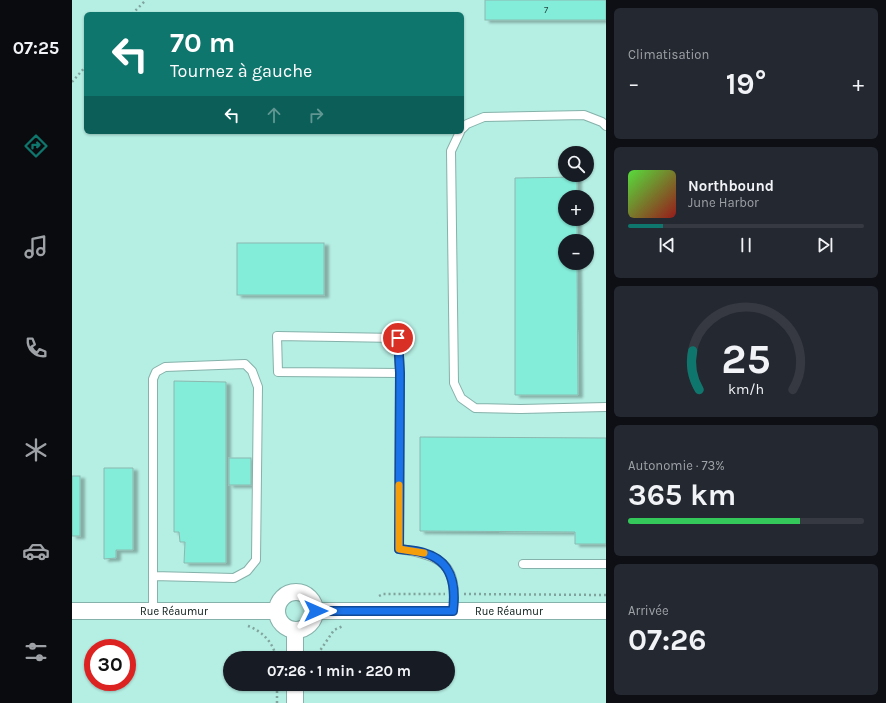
<!DOCTYPE html>
<html lang="fr">
<head>
<meta charset="utf-8">
<style>
	:root { --surface:#171b24; --page:#242831; --text:#f1f3f6; --muted:#9ea1a6; --line:#363941; --accent:#0f766e }
	body { margin:0; font-family:Karla,sans-serif; background:var(--page); color:var(--text); height:100vh; display:flex; flex-direction:column; font-size:15px; white-space:nowrap }
	* { box-sizing:border-box; margin:0 }
	p { font-size:13px; color:var(--muted) }
	.icon { flex:none; width:22px; height:22px; fill:none; stroke:currentColor; stroke-width:2; stroke-linecap:round; stroke-linejoin:round }
	.map { position:relative; flex:1; overflow:hidden }
	.panel { display:flex; flex-direction:column; gap:8px; padding:8px; background:#0d0f14; width:280px }
	.panel>* { flex:none }
	.top-card { position:absolute; left:12px; top:12px; width:380px; height:122px; border-radius:6px; box-shadow:0 1px 3px #0004; background:#0f766e; color:#fff; overflow:hidden }
	.controls { position:absolute; left:486px; top:146px; display:grid; gap:8px }
	.controls a { display:grid; place-items:center; width:36px; height:36px; border-radius:50%; background:var(--surface); box-shadow:0 1px 3px #0004; font-size:20px }
	.speed { position:absolute; left:12px; top:639px; display:flex; gap:8px; font-size:20px; font-weight:700; text-align:center }
	.speed>* { display:grid; place-content:center; width:52px; height:52px; border-radius:50%; background:var(--surface); box-shadow:0 1px 3px #0004; line-height:1 }
	.speed .limit { border:6px solid #d22; background:#fff; color:#111 }
	.pin { position:absolute; display:grid; place-items:center; width:34px; height:34px; color:#fff; margin:-17px; border:2px solid #fff; border-radius:50%; box-shadow:0 1px 4px #0007 }
	.me { position:absolute; width:44px; margin:-22px; rotate:90deg; stroke-linejoin:round; filter:drop-shadow(0 0 3px #0008) }
	.turn { display:flex; align-items:center; gap:14px; height:84px; padding:0 20px; font-size:18px }
	.turn .icon { width:52px; height:52px; stroke-width:2.5 }
	.turn b { display:block; font-size:28px; line-height:34px }
	.lanes { display:flex; align-items:center; height:38px; padding:0 20px; background:#0003; justify-content:center; gap:20px; direction:ltr }
	.lanes .off { opacity:.35 }
	.big { font-size:30px; font-weight:700; line-height:1.1 }
	.panel .card { flex:1; display:flex; flex-direction:column; justify-content:center; gap:6px; min-width:0; padding:0 14px; border-radius:6px; background:var(--page) }
	.panel .dial { align-items:center; gap:0 }
	.dial svg { height:104px; overflow:visible; fill:none; stroke:var(--line); stroke-width:7; stroke-linecap:round; text-anchor:middle }
	.dial text { fill:var(--text); stroke:none }
	.song { display:flex; align-items:center; gap:12px }
	.cover { width:48px; height:48px; border-radius:6px; background:linear-gradient(135deg,hsl(110 70% 55%),hsl(0 70% 35%)) }
	.played { height:4px; border-radius:2px; background:linear-gradient(90deg,var(--accent) 15%,var(--line) 15%) }
	.keys { display:flex; justify-content:space-around; direction:ltr }
	.heat { display:flex; justify-content:space-between; align-items:center; font-size:22px; direction:ltr }
	.charge { height:6px; border-radius:3px; background:linear-gradient(90deg,#34c759 73%,var(--line) 0) }
	.trip { position:absolute; left:151px; top:651px; width:232px; height:40px; border-radius:20px; background:var(--surface); box-shadow:0 1px 3px #0004; font-weight:700; line-height:40px; text-align:center }
	main { display:flex; flex:1; min-height:0 }
	.tabs { display:flex; flex-direction:column; width:72px; justify-content:space-around; align-items:center; background:#090b0e; color:var(--muted) }
	.tabs .icon { width:28px; height:28px }
	.tabs .active { color:var(--accent) }
	.tabs b { font-size:18px; color:var(--text) }
	.map>svg:first-child { display:block }
	.built { fill:#b5eee3; fill-rule:evenodd }
	.building { fill:#84edda; stroke:#8bb8af; filter:url(#shadow) }
	.lines { fill:none; stroke-linecap:round; stroke-linejoin:round }
	.service-casing { stroke:#85b2aa; stroke-width:10 }
	.minor-casing { stroke:#85b2aa; stroke-width:18 }
	.path { stroke:#80a49d; stroke-width:2.5; stroke-dasharray:2 3; stroke-linecap:butt }
	.service { stroke:#fff; stroke-width:8 }
	.minor { stroke:#fff; stroke-width:16 }
	.route-casing { stroke:#114b97; stroke-width:10 }
	.route { stroke:#1a73e8; stroke-width:7 }
	.slow { stroke:#f59e0b; stroke-width:7 }
	.labels { text-anchor:middle; dominant-baseline:central; stroke-width:3; stroke-linejoin:round; paint-order:stroke }
	.number-label { font-size:9px; fill:#234a43 }
	.street-label { font-size:11px; fill:#031411; stroke:#fff }
</style>
</head>
<body>
<main>
<nav class="tabs">
<b>07:25</b>
<svg class="icon active" aria-label="directions" viewBox="0 0 24 24"><path d="M12 3l9 9-9 9-9-9zM9 14v-3h6M13 9l2 2-2 2"/></svg>
<svg class="icon" aria-label="music" viewBox="0 0 24 24"><path d="M9 18V5l10-2v13"/><circle cx="6" cy="18" r="3"/><circle cx="16" cy="16" r="3"/></svg>
<svg class="icon" aria-label="phone" viewBox="0 0 24 24"><path d="M5 4h4l2 5-3 2q2 4 5 5l2-3 5 2v4C11 20 4 13 5 4z"/></svg>
<svg class="icon" aria-label="climate" viewBox="0 0 24 24"><path d="M12 3v18M4 7l16 10M4 17L20 7"/></svg>
<svg class="icon" aria-label="car" viewBox="0 0 24 24"><path d="M5 17H2v-5l4-1 3-4h7l3 4 3 1v5h-3M9 17h6M6 11h13"/><circle cx="7" cy="17" r="2"/><circle cx="17" cy="17" r="2"/></svg>
<svg class="icon" aria-label="filters" viewBox="0 0 24 24"><path d="M4 7h16M4 17h16"/><circle cx="9" cy="7" r="2"/><circle cx="15" cy="17" r="2"/></svg>
</nav>
<div class="map">
<svg width="534" height="703" viewBox="0 0 534 703">
	<defs>
		<filter id="shadow"><feDropShadow dx="4.5" dy="2.5" stdDeviation="1" flood-color="#0004"/></filter>
	</defs>
	<rect width="100%" height="100%" fill="#cbfaf0"/>
	<path class="built" d="M0,0H534V703H0ZM14,14H390V132H14ZM493,153H515V175H493ZM493,197H515V219H493ZM493,241H515V263H493ZM21,648H55V682H21ZM158,658H376V684H158Z"/>
	<g class="building">
		<rect x="413" y="0" width="121" height="20"/>
		<path d="M505,177V197H493V219H505V241H493V263H505L506,395H443V178Z"/>
		<rect x="165" y="243" width="87" height="52"/>
		<path d="M102,381L154,382V563H112L113,542H108L107,532H102Z"/>
		<path d="M348,437L534,438V544H503V532L348,531Z"/>
		<rect x="157" y="458" width="22" height="27"/>
		<path d="M32,468H61V550H44V558L32,559Z"/>
		<rect x="0" y="476" width="8" height="60"/>
	</g>
	<g class="lines">
		<defs>
			<g id="service">
				<path d="M390,129L395,124L412,117L512,115L530,122L534,126"/>
				<path d="M388,132L379,151L382,383L389,398L403,408L449,409L534,407"/>
				<path d="M328,373L206,372L205,336L326,338L328,373L327,549C370,555 387,565 381,611"/>
				<path d="M451,564H534"/>
				<path d="M81,611V379L84,372L93,367L173,364L180,371L186,387L184,560L175,571L162,578L81,576"/>
			</g>
			<g id="minor">
				<circle cx="224" cy="611" r="19"/>
				<path id="s1" d="M0,611H204"/>
				<path id="s2" d="M244,611H534"/>
				<path d="M223,658V630"/>
				<path d="M223,703V684"/>
			</g>
		</defs>
		<use href="#service" class="service-casing"/>
		<use href="#minor" class="minor-casing"/>
		<g class="path">
			<path d="M60,14L74,0"/>
			<path d="M0,82L14,66"/>
			<path d="M392,594L534,595"/>
			<path d="M307,596L311,594H373"/>
			<path d="M176,626C190,631 202,643 204,658"/>
			<path d="M243,658L262,630L271,626"/>
			<path d="M205,703V684"/>
		</g>
		<use href="#service" class="service"/>
		<use href="#minor" class="minor"/>
	</g>
	<g class="lines">
		<defs>
			<path id="route" d="M244,611H381C384,586 381,561 352,553C344,550 335,550 327,549L328,373L326,338"/>
		</defs>
		<use href="#route" class="route-casing"/>
		<use href="#route" class="route"/>
		<path class="slow" d="M327,485V549L352,553"/>
	</g>
	<g class="labels">
		<g class="number-label">
			<text x="474" y="10">7</text>
		</g>
		<g class="street-label">
			<text stroke="none"><textPath href="#s1" startOffset="102">Rue Réaumur</textPath></text>
			<text stroke="none"><textPath href="#s2" startOffset="193">Rue Réaumur</textPath></text>
		</g>
	</g>
</svg>
<div class="controls">
<a><svg class="icon" aria-label="search" viewBox="0 0 24 24"><circle cx="10" cy="10" r="6"/><path d="M15 15l6 6"/></svg></a>
<a>+</a>
<a>−</a>
</div>
<div class="speed"><div class="limit">30</div></div>
<div class="pin" style="left:326px;top:338px;background:#d93025"><svg class="icon" aria-label="arrive" viewBox="0 0 24 24"><path d="M6 21V4h12l-3 4 3 4H6"/></svg></div>
<svg class="me" style="left:244px;top:611px" viewBox="-20 -20 40 40"><path d="M0-17L14 15 0 8-14 15z" fill="#1a73e8" stroke="#fff" stroke-width="4"/></svg>
<div class="trip">07:26 · 1 min · 220 m</div>
<div class="top-card">
<div class="turn"><svg class="icon" aria-label="left" viewBox="0 0 24 24"><path d="M17 20v-9H6M10 6l-5 5 5 5"/></svg><div><b>70 m</b>Tournez à gauche</div></div>
<div class="lanes"><svg class="icon" aria-label="left" viewBox="0 0 24 24"><path d="M17 20v-9H6M10 6l-5 5 5 5"/></svg><svg class="icon off" aria-label="ahead" viewBox="0 0 24 24"><path d="M12 20V5M6 11l6-6 6 6"/></svg><svg class="icon off" aria-label="right" viewBox="0 0 24 24"><path d="M7 20v-9h11M14 6l5 5-5 5"/></svg></div>
</div>
</div>
<section class="panel">
<div class="card"><p>Climatisation</p>
<div class="heat"><a>−</a><b class="big">19°</b><a>+</a></div>
</div>
<div class="card">
<div class="song"><i class="cover"></i><div><b>Northbound</b><p>June Harbor</p></div></div>
<div class="played"></div>
<div class="keys"><svg class="icon" aria-label="previous" viewBox="0 0 24 24"><path d="M18 5L8 12l10 7zM5 5v14"/></svg><svg class="icon" aria-label="pause" viewBox="0 0 24 24"><path d="M8 5v14M16 5v14"/></svg><svg class="icon" aria-label="next" viewBox="0 0 24 24"><path d="M6 5l10 7-10 7zM19 5v14"/></svg></div>
</div>
<div class="card dial"><svg viewBox="0 0 100 80">
<path d="M14 69A42 42 0 1 1 86 69"/>
<path d="M14 69A42 42 0 0 1 9 39" stroke="#0f766e"/>
<text x="50" y="56" font-size="32" font-weight="700">25</text>
<text x="50" y="72" font-size="11">km/h</text>
</svg></div>
<div class="card"><p>Autonomie · 73%</p><b class="big">365 km</b><div class="charge"></div></div>
<div class="card"><p>Arrivée</p><b class="big">07:26</b></div>
</section>
</main>
</body>
</html>
